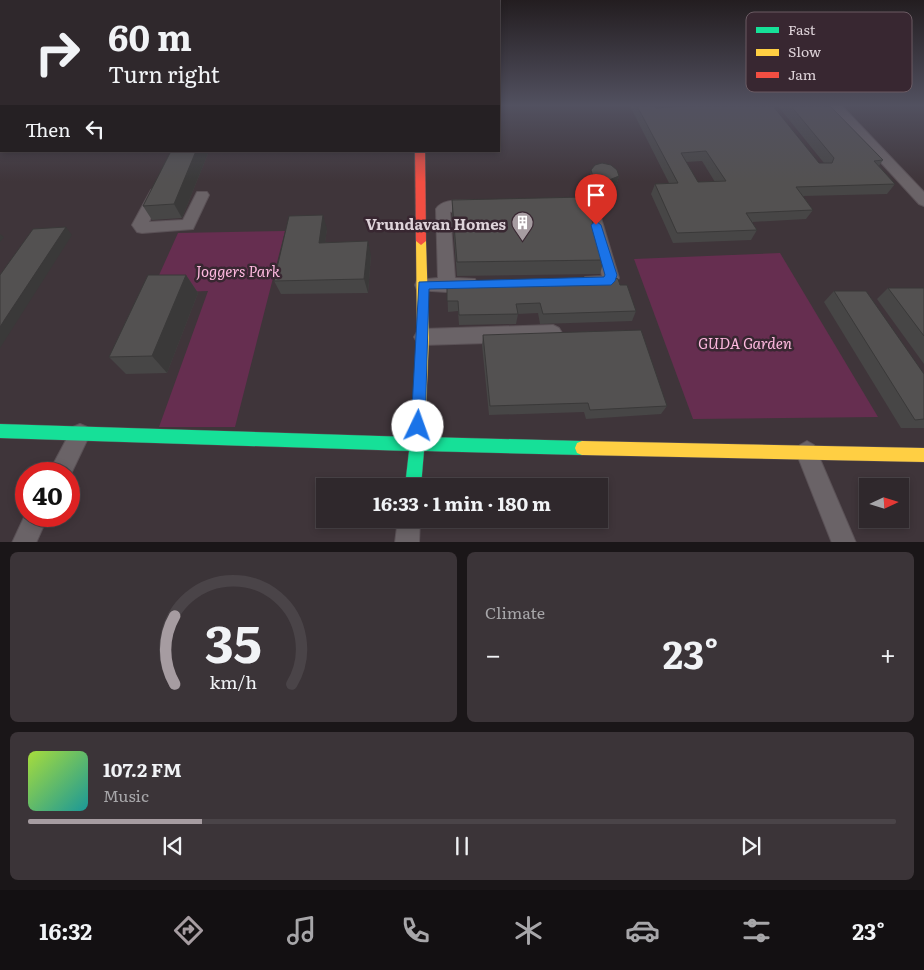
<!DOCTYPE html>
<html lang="en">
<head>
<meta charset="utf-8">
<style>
	:root { --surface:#2f282c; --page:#3b3438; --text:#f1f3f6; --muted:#a7a6a9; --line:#4a4448; --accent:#a69ca1 }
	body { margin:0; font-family:Literata,serif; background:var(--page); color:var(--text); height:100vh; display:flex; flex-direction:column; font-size:19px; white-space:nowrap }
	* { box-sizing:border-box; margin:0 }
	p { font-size:16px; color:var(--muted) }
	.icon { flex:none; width:28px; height:28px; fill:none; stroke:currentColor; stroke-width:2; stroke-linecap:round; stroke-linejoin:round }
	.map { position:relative; height:542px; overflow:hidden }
	.sheet { display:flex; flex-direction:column; gap:10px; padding:10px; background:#1a1618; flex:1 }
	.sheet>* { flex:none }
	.hud { position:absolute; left:0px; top:0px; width:500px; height:152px; box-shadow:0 2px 8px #0003,0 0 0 1px var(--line); background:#2f282c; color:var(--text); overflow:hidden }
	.needle { width:32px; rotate:86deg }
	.buttons { position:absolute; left:859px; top:478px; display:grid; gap:10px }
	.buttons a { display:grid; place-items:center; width:50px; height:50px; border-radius:0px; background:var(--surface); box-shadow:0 2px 8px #0003,0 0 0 1px var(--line); font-size:25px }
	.speed { position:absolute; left:15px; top:462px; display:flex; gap:10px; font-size:25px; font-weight:700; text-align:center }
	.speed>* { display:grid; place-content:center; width:65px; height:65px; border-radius:50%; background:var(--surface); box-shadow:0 2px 8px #0003,0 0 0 1px var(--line); line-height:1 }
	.speed .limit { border:8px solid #d22; background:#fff; color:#111 }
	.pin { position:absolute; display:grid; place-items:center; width:42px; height:42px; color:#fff; margin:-51px -21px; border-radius:50% 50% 50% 0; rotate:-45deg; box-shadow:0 0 5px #0007 }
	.pin .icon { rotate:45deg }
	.me { position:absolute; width:55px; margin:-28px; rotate:3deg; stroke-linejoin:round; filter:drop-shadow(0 0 4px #0008) }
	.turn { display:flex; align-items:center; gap:18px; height:105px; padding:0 25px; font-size:22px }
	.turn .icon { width:65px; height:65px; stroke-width:2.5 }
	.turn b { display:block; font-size:35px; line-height:42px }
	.then { display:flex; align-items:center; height:48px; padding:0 25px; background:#0003; gap:10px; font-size:19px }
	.big { font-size:38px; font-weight:700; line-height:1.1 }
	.sheet .card { flex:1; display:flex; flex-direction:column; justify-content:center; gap:8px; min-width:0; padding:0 18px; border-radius:8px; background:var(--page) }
	.sheet .dial { align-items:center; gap:0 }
	.dial svg { height:130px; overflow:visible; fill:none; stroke:var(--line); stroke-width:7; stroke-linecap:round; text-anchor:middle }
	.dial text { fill:var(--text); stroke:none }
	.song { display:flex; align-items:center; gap:15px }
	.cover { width:60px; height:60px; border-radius:8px; background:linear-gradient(135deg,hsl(80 70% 55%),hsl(180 70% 35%)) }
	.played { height:5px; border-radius:2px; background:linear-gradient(90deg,var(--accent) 20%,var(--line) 20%) }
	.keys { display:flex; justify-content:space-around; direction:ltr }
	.heat { display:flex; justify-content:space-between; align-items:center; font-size:28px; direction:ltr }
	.sheet .tiles { flex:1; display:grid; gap:10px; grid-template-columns:1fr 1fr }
	.card:last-child { grid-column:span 2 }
	.trip { position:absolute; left:316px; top:478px; width:292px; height:50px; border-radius:0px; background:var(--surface); box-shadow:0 2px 8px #0003,0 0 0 1px var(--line); font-weight:700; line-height:50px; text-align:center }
	.menu { display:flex; height:80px; justify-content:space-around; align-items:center; background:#131012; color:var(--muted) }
	.menu .icon { width:35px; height:35px }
	.menu .on { color:var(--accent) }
	.menu b { font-size:22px; color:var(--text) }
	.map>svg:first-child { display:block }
	.green { fill:#662e50 }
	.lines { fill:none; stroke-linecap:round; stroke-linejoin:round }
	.street-casing { stroke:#5a5156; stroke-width:2 }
	.fast-casing { stroke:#5a5156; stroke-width:1 }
	.slow-casing { stroke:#5a5156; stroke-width:1 }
	.jam-casing { stroke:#5a5156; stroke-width:1 }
	.street { fill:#6a6367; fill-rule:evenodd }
	.fast { fill:#16e098; fill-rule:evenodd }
	.slow { fill:#ffcf43; fill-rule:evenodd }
	.jam { fill:#f24e42; fill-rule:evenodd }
	.wall { fill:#474646; fill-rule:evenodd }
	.shaded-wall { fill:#3a3939 }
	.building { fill:#535151; stroke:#3a3939; fill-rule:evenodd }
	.route { fill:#1a73e8; stroke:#114b97 }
	.labels { text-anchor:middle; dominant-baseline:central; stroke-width:5; stroke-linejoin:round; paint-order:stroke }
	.poi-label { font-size:15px; font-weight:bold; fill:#ded3d9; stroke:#382731; text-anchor:end }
	.park-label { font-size:15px; font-style:italic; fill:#feb9df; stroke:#382731 }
	.key { fill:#382731; stroke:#6a5b63; stroke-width:1 }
	.key-label { font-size:14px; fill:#ded3d9 }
</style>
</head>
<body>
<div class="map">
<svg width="924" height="543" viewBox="0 0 924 543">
	<rect width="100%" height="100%" fill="#3f353a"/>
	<g class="green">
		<path d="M285,231L235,427H159L208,291L151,293L178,233Z"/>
		<path d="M780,253L878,417L693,419L634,259Z"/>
	</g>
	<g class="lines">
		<defs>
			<g id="street">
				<path d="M829,106H842L924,192V206L919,204Z"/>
				<path d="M156,188L163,193L149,222L183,220L197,192H207L209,195L193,229L142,233L137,232L132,225L151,190Z"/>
				<path d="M583,198L596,204L598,208L619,278C612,291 598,291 585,287L583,282L585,277L602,276L584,211C577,206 565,213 560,204L567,199Z"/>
				<path d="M472,200L479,205L477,208L450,212L455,278L475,279L477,284L475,289L447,292L417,290L415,285L417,280L438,278L436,209C443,198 461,201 472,200Z"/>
				<path d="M553,325L559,328L562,333L559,338L553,341L423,345L417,342L414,337L417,332L423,329Z"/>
				<path d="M80,424L87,427L90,434L69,478V474H48L73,427Z"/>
				<path d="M807,441L814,445L856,543H832L796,452L800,445Z"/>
				<path d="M26,513V516H48L36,543H12Z"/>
				<path d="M398,519H420L419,543H395Z"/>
			</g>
			<g id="fast">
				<path d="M0,119L1,120V127L0,126Z"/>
				<path d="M0,424L410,437L413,428L418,426L423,428L425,437L582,441L587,443L589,448L587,453L582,455L424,451L421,486H405L409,451L0,438Z"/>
			</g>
			<g id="slow">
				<path d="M421,237L426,241L429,337L425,433L423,438L418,440L413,438L411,433L417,337L416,241Z"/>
				<path d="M582,441L924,448V462L582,455L577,453L575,448L577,443Z"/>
			</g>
			<path id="jam" d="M415,151H425L426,241L421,245L416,241Z"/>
		</defs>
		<use href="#street" class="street-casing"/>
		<use href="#fast" class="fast-casing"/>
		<use href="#slow" class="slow-casing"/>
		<use href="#jam" class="jam-casing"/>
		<use href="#street" class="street"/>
		<use href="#fast" class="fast"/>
		<use href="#slow" class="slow"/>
		<use href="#jam" class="jam"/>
	</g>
	<g class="wall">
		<path d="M631,106H655L656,108L678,107V106H773L819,163H824L778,106H830L883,160L879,166L895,184L887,194L803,196L813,210L806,219L752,222L757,230L751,240L673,243L651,194L655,184L669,183L631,108ZM702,161L715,182H698L686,162Z"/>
		<path d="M171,151H209L182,218L152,220L143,206Z"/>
		<rect x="483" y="151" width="15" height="2"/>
		<path d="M591,170L619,176L613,195L604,200L588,197L587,190Z"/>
		<path d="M452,200L604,260L600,274L457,276L452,214Z"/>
		<path d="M327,229L325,242L371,255L368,293L281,294L274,281Z"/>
		<path d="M186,275L198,293L167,373L126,374L109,357Z"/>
		<path d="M447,283L620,285L636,311L632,321L540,324L538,313L518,314L516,324L459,325L458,311L448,312Z"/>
		<path d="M888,288H924V364L877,299Z"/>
		<path d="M834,291L924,374V428H901L824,302Z"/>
		<path d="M483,335L667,406L661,414L586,419L584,412L489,415L482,345Z"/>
	</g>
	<g class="shaded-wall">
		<path d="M196,151H209L182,218L174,204Z"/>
		<path d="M619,176L613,195L604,200L609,180Z"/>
		<path d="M323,215L327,229L323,257L319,243Z"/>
		<path d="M66,227L72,235L0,348V327Z"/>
		<path d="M0,234L4,237L0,242Z"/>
		<path d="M368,241L371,255L368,293L364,279Z"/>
		<path d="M186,275L198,293L167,373L152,356Z"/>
	</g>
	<g class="building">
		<path d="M637,106H655L656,108L688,106H773L819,163H832L834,158L791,106H830L883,160L874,161L895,184L796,187L813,210L746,213L757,230L677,233L655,184L678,183ZM706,151L726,181L698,182L681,153Z"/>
		<path d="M171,151H196L174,204L143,206Z"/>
		<path d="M602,163L611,165L617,170L619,176L609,180L593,177L591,170L595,165Z"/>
		<path d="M585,197L604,260L457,262L452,200Z"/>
		<path d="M323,215L319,243L368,241L364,279L274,281L289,216Z"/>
		<path d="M66,227L5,319L0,327V275L33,229Z"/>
		<path d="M148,275H186L152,356L109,357Z"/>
		<path d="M615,278L618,279L620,285H627L636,311L543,314L540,303L516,304L518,314L459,315L458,301H447V283Z"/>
		<path d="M888,288H924V336Z"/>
		<path d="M834,291H866L924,374V419L915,420Z"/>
		<path d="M641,330L667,406L590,410L588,403L490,406L483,335Z"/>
	</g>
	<linearGradient id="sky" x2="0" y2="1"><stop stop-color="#231d20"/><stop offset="0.58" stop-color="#525160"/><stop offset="1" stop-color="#525160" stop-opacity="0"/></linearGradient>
	<rect width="924" height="182" fill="url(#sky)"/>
	<path class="route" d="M596,221L601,225L617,275L615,281L611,285L429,289L425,426L423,431L418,433L413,431L411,426L419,282L604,277L605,275L591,225Z"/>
	<defs>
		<symbol id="building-pin" viewBox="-11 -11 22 30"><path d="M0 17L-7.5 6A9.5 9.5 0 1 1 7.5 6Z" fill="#a69ca1" stroke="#382731"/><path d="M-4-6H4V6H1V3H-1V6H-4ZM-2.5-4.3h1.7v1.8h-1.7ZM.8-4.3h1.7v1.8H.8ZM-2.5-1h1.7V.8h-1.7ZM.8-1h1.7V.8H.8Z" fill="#fff"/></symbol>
	</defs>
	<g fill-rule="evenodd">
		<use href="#building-pin" x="510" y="210" width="25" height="34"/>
	</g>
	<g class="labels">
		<g class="poi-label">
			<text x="506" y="223">Vrundavan Homes</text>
		</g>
		<g class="park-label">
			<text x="238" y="270">Joggers Park</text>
			<text x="745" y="342">GUDA Garden</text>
		</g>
	</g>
	<rect x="746" y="12" width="166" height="80" rx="8" class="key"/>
	<rect x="756" y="27" width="23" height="6" fill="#16e098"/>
	<rect x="756" y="49" width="23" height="7" fill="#ffcf43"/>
	<rect x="756" y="72" width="23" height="6" fill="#f24e42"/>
	<g class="key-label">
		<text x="788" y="35">Fast</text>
		<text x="788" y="57">Slow</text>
		<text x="788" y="80">Jam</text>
	</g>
</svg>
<div class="buttons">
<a><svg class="needle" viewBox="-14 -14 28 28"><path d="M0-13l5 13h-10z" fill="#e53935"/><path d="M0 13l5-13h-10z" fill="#a7a6a9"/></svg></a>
</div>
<div class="speed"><div class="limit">40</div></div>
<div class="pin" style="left:596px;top:225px;background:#d93025"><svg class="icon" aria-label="arrive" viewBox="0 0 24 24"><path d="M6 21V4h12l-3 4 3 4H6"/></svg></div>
<svg class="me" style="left:418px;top:426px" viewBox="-20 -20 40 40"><circle r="19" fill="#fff"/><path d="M0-13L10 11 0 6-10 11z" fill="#1a73e8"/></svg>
<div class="trip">16:33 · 1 min · 180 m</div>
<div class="hud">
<div class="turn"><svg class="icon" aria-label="right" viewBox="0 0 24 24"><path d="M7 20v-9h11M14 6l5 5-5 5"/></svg><div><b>60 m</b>Turn right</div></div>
<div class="then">Then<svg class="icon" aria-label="left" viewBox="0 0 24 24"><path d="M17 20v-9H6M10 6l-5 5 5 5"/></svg></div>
</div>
</div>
<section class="sheet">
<div class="tiles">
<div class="card dial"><svg viewBox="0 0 100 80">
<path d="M14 69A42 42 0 1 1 86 69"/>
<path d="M14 69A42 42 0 0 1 14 27" stroke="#a69ca1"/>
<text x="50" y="56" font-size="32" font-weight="700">35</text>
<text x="50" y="72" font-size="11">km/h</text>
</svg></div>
<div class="card"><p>Climate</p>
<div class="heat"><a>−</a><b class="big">23°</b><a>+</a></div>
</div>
<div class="card">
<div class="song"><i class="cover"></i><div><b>107.2 FM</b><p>Music</p></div></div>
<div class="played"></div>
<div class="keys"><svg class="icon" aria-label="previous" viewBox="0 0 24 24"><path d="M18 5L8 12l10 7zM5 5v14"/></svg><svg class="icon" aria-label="pause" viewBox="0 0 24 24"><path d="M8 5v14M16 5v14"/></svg><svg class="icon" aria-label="next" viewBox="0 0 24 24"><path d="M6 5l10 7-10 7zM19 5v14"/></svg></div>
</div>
</div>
</section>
<nav class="menu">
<b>16:32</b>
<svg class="icon on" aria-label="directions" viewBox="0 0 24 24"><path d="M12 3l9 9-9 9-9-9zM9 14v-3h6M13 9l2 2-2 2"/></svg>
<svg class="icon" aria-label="music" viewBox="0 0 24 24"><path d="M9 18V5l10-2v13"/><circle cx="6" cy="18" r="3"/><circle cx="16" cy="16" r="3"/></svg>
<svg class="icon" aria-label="phone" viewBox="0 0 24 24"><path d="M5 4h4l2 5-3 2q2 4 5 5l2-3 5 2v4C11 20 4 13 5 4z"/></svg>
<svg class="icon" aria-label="climate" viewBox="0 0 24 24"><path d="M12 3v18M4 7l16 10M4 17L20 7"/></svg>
<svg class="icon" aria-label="car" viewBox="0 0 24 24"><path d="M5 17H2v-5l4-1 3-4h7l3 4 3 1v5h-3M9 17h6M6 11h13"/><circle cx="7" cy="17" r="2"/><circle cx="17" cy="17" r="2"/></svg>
<svg class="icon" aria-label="filters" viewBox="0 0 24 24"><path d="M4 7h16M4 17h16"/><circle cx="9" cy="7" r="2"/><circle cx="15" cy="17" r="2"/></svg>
<b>23°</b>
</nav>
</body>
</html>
